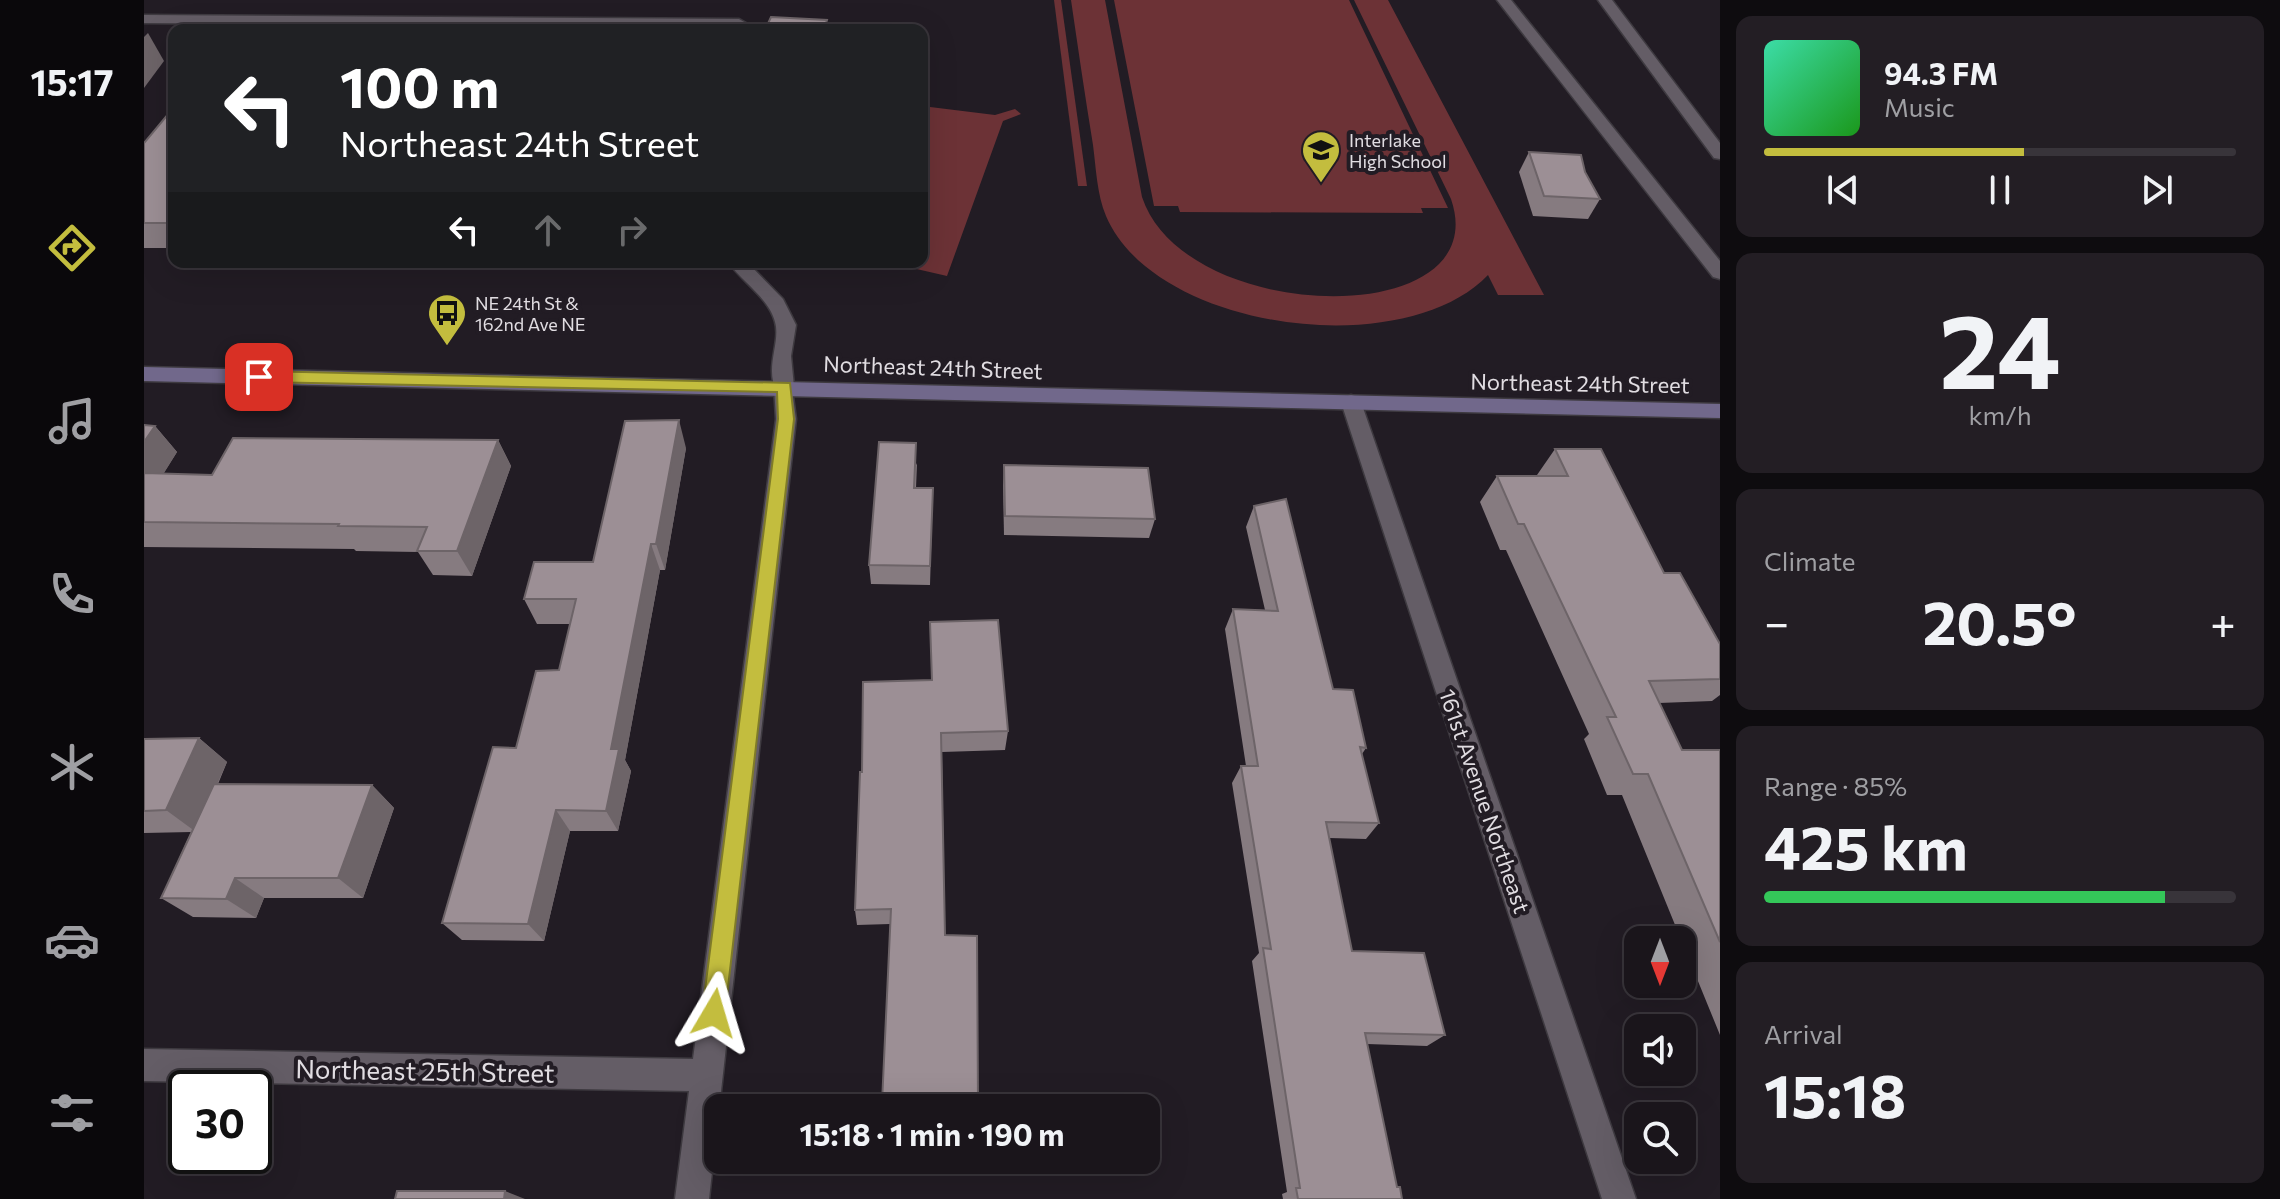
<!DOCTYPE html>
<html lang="en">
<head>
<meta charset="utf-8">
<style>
	:root { --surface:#1a151b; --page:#231e24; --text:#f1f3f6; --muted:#9f9fa3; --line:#38343a; --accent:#c3bd3e }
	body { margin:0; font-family:Commissioner,sans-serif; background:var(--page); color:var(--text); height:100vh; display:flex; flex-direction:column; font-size:30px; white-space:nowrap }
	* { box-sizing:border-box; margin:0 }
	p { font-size:26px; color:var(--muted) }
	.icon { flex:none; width:44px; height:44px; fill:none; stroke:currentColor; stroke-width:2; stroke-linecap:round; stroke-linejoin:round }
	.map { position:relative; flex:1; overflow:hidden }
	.drawer { display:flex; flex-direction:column; gap:16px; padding:16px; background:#0e0c0f; width:560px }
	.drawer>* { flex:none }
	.top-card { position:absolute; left:24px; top:24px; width:760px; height:244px; border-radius:16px; box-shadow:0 8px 32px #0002,0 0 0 2px var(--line); background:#202124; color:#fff; overflow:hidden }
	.needle { width:52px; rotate:180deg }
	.buttons { position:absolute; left:1480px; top:926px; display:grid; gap:16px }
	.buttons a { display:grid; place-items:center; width:72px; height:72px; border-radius:16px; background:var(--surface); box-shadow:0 8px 32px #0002,0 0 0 2px var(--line); font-size:40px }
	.speed { position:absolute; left:24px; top:1070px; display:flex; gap:16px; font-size:40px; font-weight:700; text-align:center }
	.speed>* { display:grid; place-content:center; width:104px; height:104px; border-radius:50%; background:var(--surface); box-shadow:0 8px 32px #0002,0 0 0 2px var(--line); line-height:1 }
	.speed .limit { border:4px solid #111; border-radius:12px; background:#fff; color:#111 }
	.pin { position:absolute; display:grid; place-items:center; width:68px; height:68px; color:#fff; margin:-34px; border-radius:16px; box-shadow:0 4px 12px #0006 }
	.me { position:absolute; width:88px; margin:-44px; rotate:7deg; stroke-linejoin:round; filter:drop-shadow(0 0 6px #0008) }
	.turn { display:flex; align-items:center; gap:28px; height:168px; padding:0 40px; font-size:36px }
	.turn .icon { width:104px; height:104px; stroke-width:2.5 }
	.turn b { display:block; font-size:56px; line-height:68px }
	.lanes { display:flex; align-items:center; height:76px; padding:0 40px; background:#0003; justify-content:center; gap:40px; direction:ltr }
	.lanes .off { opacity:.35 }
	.big { font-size:60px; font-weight:700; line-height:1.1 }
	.drawer .tile { flex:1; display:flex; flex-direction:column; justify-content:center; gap:12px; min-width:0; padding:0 28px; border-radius:16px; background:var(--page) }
	.drawer .dial { align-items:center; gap:0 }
	.dial b { font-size:104px; line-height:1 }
	.song { display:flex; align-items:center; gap:24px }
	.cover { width:96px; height:96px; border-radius:12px; background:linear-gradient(135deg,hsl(160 70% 55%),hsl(120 70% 35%)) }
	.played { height:8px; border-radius:4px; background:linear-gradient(90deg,var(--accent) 55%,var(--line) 55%) }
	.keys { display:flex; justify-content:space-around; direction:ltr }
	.heat { display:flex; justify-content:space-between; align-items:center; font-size:44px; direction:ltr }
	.charge { height:12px; border-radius:6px; background:linear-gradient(90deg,#34c759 85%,var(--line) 0) }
	.trip { position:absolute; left:560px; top:1094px; width:456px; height:80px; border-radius:16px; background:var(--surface); box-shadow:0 8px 32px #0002,0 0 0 2px var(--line); font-weight:700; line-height:80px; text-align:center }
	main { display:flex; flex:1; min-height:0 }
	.tabs { display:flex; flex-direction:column; width:144px; justify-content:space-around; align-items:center; background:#0a080b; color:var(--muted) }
	.tabs .icon { width:56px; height:56px }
	.tabs .on { color:var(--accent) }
	.tabs b { font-size:36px; color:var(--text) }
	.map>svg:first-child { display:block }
	.green { fill:#6c3236 }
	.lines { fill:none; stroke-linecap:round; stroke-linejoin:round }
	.lane-casing { stroke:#3e3a40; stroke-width:3 }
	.street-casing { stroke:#3e3a40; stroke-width:3 }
	.secondary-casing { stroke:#3e3a40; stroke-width:3 }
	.lane { fill:#645d66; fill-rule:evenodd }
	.street { fill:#645d66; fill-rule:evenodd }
	.secondary { fill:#71688b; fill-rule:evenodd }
	.wall { fill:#867b80 }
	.shaded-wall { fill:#6d6468 }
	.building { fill:#9c8f95; stroke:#6d6468; stroke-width:2 }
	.route { fill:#c3bd3e; stroke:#7f7b28; stroke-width:2 }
	.labels { text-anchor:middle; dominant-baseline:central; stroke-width:8; stroke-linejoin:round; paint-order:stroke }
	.far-poi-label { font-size:18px; fill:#e1dde2; stroke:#221c24; text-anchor:start }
	.street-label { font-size:22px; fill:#e1dde2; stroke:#221c24 }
	.near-street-label { font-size:26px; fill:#e1dde2; stroke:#221c24 }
</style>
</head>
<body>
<main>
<nav class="tabs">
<b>15:17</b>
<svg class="icon on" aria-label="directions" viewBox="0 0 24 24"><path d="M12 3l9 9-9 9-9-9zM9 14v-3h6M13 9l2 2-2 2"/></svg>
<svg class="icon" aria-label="music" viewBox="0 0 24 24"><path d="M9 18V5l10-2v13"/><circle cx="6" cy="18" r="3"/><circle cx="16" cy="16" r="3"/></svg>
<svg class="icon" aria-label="phone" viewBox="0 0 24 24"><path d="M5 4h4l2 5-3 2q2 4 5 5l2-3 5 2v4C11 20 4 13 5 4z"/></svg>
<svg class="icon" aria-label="climate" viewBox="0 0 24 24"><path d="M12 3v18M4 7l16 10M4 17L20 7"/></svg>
<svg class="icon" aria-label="car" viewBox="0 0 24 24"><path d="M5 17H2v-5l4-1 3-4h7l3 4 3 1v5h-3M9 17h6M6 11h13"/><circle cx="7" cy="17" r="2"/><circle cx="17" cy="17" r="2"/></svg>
<svg class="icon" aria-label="filters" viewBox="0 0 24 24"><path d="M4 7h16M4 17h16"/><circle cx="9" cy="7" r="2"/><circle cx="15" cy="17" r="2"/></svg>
</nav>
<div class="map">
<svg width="1576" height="1199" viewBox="0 0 1576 1199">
	<rect width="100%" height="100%" fill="#221c24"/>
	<g class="green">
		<path d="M910,0H917L943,186H934Z"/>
		<path d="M927,0H961L998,197C1041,326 1353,332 1307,199L1210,0H1244L1400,295H1354L1344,275C1260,363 1011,331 962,216C953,195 952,168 949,145C941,96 934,48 927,0Z"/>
		<path d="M970,0H1205L1304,208H1277L1279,213L1036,212L1034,206H1010Z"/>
		<path d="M778,106L851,115L871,109L877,114L859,121L803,276L742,262H778Z"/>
	</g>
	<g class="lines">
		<defs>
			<g id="lane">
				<path d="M1353,0H1367L1576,261V279L1569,277Z"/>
				<path d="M1454,0H1468L1576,143V159L1570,158Z"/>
				<path d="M0,15L595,19L602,23L601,30H587V27L0,23Z"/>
				<path d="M584,262H603L639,299L652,325L647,356L650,387L647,392H633C620,368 637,343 631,322C625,298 598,282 584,262Z"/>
			</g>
			<g id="street">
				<path d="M640,380L647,382L652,419L565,1199H531L545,1091L0,1081V1049L549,1059L632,419L630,387L633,382Z"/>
				<path d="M1207,395L1214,397L1217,402L1492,1199H1458L1197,402L1200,397Z"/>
			</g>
			<path id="secondary" d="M0,367L1576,404V418L0,381Z"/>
		</defs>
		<use href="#lane" class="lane-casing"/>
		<use href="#street" class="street-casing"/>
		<use href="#secondary" class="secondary-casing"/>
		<use href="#lane" class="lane"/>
		<use href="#street" class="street"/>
		<use href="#secondary" class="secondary"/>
	</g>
	<g class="wall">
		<path d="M30,107V248H0V143Z"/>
		<path d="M1385,152L1441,172L1456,199L1444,219L1389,216L1375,172Z"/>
		<path d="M0,425L11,426L33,452L19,474L68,475L354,440L367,466L328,576L289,575L274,552L212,551L210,549L0,547Z"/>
		<path d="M542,448L521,570H516L481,760L487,771L474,831H426L400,941L318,940L298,923L372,748L415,670L426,624H393L380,599L449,562Z"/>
		<path d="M1411,449L1520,573L1576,644V695L1568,701L1515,703L1538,750H1576V1035L1478,795H1463L1440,739L1445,734L1362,550H1356L1336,502L1353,476H1394L1393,475Z"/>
		<path d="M773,463L772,488H789L786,585L727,584L725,565Z"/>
		<path d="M860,465L1011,519L1005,538L860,535L859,485Z"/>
		<path d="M1110,506L1189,689L1222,748L1218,754L1235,823L1222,839L1185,838L1208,951L1301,1035L1283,1046L1223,1044L1253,1187L1258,1199H1139L1138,1194L1143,1192L1108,961L1115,953L1088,783L1097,766H1102L1081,629L1089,609L1121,610L1102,527Z"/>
		<path d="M786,622L864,731L861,750L798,752L801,935L834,1105L833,1108H739L738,1103L746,924L713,925L711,910L718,772L788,680Z"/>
		<path d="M55,738L83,762L74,784L228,785L250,808L219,898H120L112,918L49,917L17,898L47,832L0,833V739Z"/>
	</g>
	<g class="shaded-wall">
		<path d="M4,33L20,61L0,88V37Z"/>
		<path d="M535,420L542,448L521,570L512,544Z"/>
		<path d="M11,426L33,452L4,499L0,495V442Z"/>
		<path d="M354,440L367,466L328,576L313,551Z"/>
		<path d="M507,544L516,570L481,760L487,771L474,831L462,811L467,749Z"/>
		<path d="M55,738L83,762L52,832L22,810Z"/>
		<path d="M228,785L250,808L219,898L194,878Z"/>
		<path d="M412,810L426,831L400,941L384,924Z"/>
		<path d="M91,878L120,898L112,918L82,899Z"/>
		<path d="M361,1191L381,1199H360Z"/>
	</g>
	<g class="building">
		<path d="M627,17L683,20L680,30H621Z"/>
		<path d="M114,24L176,25L172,30H109Z"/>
		<path d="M30,107V223H0V143Z"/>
		<path d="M1385,152L1437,155L1441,172L1456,199L1400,196Z"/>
		<path d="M535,420L512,544H507L467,749H475L462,811L412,810L384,924L298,923L349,747L372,748L392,671L415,670L432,599H380L390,562H449L481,421Z"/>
		<path d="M0,425L11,426L0,442Z"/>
		<path d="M89,438L354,440L313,551H273L283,527L194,526L195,524L0,522V473L68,475Z"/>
		<path d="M735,442L772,443L770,488H789L786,566L725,565Z"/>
		<path d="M1411,449H1457L1520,573H1536L1576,644V679L1505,681L1538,750H1576V942L1504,774H1489L1463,717H1472L1380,524H1374L1353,476H1424Z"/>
		<path d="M860,465L1004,468L1011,519L861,516Z"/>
		<path d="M1142,499L1189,689L1209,690L1222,748L1216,747L1235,823L1182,822L1208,951L1280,953L1301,1035L1221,1033L1253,1187H1256L1258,1199H1154L1152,1188H1156L1119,948L1127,949L1097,766H1114L1089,609L1134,611L1110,506Z"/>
		<path d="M854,620L864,731L797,733L801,935L833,936L834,1105L738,1103L747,909L711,910L716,772H718L719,682L788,680L786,622Z"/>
		<path d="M55,738L22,810L0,811V739Z"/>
		<path d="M70,784L228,785L194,878H91L82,899L17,898Z"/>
		<path d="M253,1191H361L360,1199H251Z"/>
	</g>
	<path class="route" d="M115,371L646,383L650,419L581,1013L578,1021L570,1025L561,1021L558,1013L634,419L633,392L115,382L108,377Z"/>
	<defs>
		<symbol id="school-pin" viewBox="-11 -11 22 30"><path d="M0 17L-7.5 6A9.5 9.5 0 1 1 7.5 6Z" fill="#c3bd3e" stroke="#221c24"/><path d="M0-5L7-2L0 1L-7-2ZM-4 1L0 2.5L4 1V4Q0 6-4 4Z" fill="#111"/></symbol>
		<symbol id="bus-pin" viewBox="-11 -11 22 30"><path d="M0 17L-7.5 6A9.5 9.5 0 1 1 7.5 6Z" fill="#c3bd3e" stroke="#221c24"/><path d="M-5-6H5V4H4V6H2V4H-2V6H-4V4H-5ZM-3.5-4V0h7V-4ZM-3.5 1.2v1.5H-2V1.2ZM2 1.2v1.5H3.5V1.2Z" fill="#111"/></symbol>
	</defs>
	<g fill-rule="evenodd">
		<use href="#school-pin" x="1155" y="128" width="44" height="60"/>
		<use href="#bus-pin" x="281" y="291" width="44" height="60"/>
	</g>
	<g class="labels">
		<g class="far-poi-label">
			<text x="1205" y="140">Interlake<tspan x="1205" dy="21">High School</tspan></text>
			<text x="331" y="303">NE 24th St &amp;<tspan x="331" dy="21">162nd Ave NE</tspan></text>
		</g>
		<g class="street-label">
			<text transform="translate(789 367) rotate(2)">Northeast 24th Street</text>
			<text transform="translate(1436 383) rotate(1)">Northeast 24th Street</text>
			<text transform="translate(1341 801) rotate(71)">161st Avenue Northeast</text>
		</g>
		<g class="near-street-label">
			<text transform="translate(281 1070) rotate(1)">Northeast 25th Street</text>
		</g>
	</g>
</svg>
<div class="buttons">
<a><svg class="needle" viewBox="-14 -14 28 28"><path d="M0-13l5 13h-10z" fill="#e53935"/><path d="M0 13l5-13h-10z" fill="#9f9fa3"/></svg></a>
<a><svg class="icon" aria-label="sound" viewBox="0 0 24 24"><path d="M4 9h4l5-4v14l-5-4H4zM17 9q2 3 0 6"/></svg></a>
<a><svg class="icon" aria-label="search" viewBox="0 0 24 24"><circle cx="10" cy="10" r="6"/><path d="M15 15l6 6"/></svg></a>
</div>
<div class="speed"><div class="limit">30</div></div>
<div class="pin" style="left:115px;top:377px;background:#d93025"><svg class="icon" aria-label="arrive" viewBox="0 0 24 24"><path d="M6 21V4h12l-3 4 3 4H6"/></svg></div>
<svg class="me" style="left:570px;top:1013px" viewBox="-20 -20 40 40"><path d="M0-17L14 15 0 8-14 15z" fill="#c3bd3e" stroke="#fff" stroke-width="4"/></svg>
<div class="trip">15:18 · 1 min · 190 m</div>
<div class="top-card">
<div class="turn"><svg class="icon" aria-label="left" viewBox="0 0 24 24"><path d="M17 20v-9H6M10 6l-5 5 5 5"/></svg><div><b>100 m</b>Northeast 24th Street</div></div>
<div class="lanes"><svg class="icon" aria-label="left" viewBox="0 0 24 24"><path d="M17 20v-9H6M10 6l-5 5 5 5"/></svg><svg class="icon off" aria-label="ahead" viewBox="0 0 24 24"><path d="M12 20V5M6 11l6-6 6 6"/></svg><svg class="icon off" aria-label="right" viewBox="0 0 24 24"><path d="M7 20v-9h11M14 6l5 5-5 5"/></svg></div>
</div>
</div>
<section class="drawer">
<div class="tile">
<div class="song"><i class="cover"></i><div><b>94.3 FM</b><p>Music</p></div></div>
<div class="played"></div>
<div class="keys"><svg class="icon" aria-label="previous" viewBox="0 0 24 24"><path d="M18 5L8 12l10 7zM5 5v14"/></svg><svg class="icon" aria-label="pause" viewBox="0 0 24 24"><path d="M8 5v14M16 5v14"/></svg><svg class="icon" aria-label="next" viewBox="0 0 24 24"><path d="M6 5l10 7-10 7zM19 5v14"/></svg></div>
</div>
<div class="tile dial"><b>24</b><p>km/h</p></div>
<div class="tile"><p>Climate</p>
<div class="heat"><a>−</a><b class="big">20.5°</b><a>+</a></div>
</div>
<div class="tile"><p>Range · 85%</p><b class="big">425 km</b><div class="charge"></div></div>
<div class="tile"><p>Arrival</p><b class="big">15:18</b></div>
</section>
</main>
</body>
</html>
